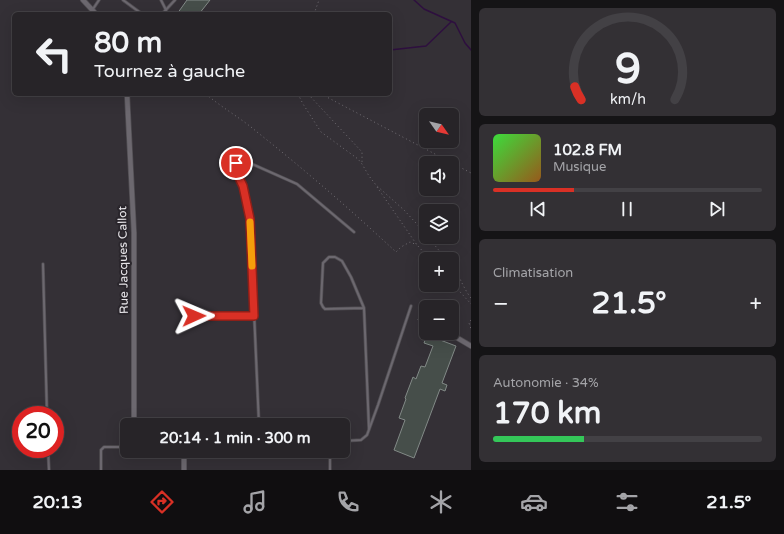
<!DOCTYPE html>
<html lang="fr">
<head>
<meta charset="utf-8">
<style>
	:root { --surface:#272428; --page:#333034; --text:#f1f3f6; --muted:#a4a4a8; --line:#434145; --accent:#d93025 }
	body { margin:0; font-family:"Varela Round",sans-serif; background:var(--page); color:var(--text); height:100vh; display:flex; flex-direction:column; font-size:15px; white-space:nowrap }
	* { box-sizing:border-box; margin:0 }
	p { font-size:13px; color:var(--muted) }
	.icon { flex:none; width:22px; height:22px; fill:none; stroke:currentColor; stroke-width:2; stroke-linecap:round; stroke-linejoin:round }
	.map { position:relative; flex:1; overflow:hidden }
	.panel { display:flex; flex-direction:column; gap:8px; padding:8px; background:#151416; width:313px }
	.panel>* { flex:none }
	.top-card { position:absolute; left:12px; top:12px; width:380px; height:84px; border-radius:6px; box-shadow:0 4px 16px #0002,0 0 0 1px var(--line); background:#272428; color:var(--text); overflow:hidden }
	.needle { width:26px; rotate:124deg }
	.fabs { position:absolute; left:419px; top:108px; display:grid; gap:8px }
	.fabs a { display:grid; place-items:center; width:40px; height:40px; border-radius:6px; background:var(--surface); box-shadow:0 4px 16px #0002,0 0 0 1px var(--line); font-size:20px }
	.speed { position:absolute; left:12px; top:406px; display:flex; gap:8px; font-size:20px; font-weight:700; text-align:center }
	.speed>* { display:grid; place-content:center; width:52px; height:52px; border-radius:50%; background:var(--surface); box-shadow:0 4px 16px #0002,0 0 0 1px var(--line); line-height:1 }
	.speed .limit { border:6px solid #d22; background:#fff; color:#111 }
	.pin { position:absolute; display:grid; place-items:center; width:34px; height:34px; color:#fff; margin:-17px; border:2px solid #fff; border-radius:50%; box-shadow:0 1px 4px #0007 }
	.me { position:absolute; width:44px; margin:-22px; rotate:89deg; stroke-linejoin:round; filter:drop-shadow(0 0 3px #0008) }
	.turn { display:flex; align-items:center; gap:14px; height:84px; padding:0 16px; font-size:18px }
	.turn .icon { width:52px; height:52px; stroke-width:2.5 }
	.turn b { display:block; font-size:28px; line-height:34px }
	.big { font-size:30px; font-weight:800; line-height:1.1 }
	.panel .card { flex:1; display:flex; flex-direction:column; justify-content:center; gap:6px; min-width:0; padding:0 14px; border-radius:6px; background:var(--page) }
	.panel .dial { align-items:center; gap:0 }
	.dial svg { height:104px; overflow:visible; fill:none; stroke:var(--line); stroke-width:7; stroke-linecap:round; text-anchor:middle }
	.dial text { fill:var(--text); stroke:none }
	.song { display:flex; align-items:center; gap:12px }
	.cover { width:48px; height:48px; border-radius:6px; background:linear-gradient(135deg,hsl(120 70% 55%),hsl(30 70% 35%)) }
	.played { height:4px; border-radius:2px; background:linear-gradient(90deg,var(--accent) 30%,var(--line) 30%) }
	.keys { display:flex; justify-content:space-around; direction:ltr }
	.heat { display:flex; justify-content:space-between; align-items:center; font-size:22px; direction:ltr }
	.charge { height:6px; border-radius:3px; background:linear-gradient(90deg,#34c759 34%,var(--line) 0) }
	.trip { position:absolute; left:120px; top:418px; width:230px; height:40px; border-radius:6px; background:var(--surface); box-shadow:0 4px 16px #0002,0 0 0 1px var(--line); font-weight:800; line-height:40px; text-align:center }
	.tab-bar { display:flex; height:64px; justify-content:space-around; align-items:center; background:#100e10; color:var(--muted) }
	.tab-bar .icon { width:28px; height:28px }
	.tab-bar .on { color:var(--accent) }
	.tab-bar b { font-size:18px; color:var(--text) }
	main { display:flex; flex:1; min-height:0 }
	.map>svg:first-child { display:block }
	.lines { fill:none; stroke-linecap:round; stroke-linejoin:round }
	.stream { stroke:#2e0f3f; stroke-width:1.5 }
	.building { fill:#464e4a; stroke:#828a87 }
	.service-casing { stroke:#504d52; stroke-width:3.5 }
	.minor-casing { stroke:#504d52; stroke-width:6 }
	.path { stroke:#726e74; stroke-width:1; stroke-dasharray:1 3; stroke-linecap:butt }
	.service { stroke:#6c686f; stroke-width:2 }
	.minor { stroke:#6c686f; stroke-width:4.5 }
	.route-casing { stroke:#8d1f18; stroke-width:10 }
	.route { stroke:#d93025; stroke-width:7 }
	.slow { stroke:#f59e0b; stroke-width:7 }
	.labels { text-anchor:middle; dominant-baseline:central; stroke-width:4; stroke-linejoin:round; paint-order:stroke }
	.street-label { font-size:12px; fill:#e7e5e9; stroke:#2a262c }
</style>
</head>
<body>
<main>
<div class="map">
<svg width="471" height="470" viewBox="0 0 471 470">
	<rect width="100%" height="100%" fill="#343036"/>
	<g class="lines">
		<g class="stream">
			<path d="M414,0L424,9L455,23L465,43L471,50"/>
			<path d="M390,50L426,46L451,22"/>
		</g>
	</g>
	<g class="building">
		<path d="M187,0H210L199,14H177Z"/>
		<path d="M426,300V323L418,320Z"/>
		<path d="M427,335L456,346L442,383L447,385L445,391L440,389L414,458L394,450L405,420L399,418L406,399L405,398L413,377L416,379L421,366L425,367L433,346L424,343Z"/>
	</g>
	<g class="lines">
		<defs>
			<g id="service">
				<path d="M123,0L142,14"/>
				<path d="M161,0L166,10"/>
				<path d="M93,9L99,0"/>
				<path d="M162,14L175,0"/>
				<path d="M43,264L47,415"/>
				<path d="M364,308L325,309L323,307L321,303L323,263L329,257H335L342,261L351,277L364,308L369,429"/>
				<path d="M194,316H254"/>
				<path d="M259,425L250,219L243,187L234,167L236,163L243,160L297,184L354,232"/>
				<path d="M343,441L361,440L367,435L378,405L411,306"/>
				<path d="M48,449L49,470"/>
				<path d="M330,451V470"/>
				<path d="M101,470V450L104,447H127"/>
			</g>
			<g id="minor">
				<path d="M83,0L96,14"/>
				<path d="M127,94L134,233V425"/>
				<path d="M449,333L471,346"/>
				<path d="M182,451L184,454V470"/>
			</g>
		</defs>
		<use href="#service" class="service-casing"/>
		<use href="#minor" class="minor-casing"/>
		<g class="path">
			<path d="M314,14L319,0"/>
			<path d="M206,94C222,108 241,118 257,132C305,170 351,210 396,252L401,247L410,242L417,245"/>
			<path d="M298,94L303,104L321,132L358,159L362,164L369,176L376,185L404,210L426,234"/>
			<path d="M308,94L362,152V163"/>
			<path d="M321,94L471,173"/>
			<path d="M377,187L417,245L430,259"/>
			<path d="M428,237L446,259"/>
			<path d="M452,266C460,276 463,288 471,298"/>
			<path d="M452,283L471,304"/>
			<path d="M471,320L469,323L471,329"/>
		</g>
		<use href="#service" class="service"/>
		<use href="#minor" class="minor"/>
	</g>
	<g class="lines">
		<defs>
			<path id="route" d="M194,316H254L250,219L243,186L234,167L236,163"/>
		</defs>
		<use href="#route" class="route-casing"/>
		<use href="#route" class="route"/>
		<path class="slow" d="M250,222L252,266"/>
	</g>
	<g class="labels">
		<g class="street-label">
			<text transform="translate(123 260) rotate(-91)">Rue Jacques Callot</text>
		</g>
	</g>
</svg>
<div class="fabs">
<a><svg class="needle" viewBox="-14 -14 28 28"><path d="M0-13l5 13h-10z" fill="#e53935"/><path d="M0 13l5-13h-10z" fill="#a4a4a8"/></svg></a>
<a><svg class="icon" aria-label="sound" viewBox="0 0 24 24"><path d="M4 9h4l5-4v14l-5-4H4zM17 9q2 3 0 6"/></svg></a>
<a><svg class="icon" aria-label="layers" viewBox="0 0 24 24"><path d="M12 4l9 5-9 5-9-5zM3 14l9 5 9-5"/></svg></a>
<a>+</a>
<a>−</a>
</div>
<div class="speed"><div class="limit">20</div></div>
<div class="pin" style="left:236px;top:163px;background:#d93025"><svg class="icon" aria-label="arrive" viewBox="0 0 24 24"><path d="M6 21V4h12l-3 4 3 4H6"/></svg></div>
<svg class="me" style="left:194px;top:316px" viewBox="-20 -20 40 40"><path d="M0-17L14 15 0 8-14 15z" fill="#d93025" stroke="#fff" stroke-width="4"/></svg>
<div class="trip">20:14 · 1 min · 300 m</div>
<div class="top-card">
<div class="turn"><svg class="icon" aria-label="left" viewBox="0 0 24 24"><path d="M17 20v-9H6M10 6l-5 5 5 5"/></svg><div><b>80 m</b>Tournez à gauche</div></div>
</div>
</div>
<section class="panel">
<div class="card dial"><svg viewBox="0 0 100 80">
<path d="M14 69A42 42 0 1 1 86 69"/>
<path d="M14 69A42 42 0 0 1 9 59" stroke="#d93025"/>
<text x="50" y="56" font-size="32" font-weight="700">9</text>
<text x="50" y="72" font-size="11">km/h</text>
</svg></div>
<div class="card">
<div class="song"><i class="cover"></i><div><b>102.8 FM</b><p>Musique</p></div></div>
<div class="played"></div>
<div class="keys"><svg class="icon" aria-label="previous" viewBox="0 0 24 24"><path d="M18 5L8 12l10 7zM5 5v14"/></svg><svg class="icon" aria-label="pause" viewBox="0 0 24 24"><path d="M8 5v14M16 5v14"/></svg><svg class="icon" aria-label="next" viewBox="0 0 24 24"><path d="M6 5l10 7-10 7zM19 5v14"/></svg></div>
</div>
<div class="card"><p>Climatisation</p>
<div class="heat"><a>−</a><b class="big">21.5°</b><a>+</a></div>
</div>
<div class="card"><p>Autonomie · 34%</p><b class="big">170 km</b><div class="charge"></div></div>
</section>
</main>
<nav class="tab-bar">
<b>20:13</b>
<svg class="icon on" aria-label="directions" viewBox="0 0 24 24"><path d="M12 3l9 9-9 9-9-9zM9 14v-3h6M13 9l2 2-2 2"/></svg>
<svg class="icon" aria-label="music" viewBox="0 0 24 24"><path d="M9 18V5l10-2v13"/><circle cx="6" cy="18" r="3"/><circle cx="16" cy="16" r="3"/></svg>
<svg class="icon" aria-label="phone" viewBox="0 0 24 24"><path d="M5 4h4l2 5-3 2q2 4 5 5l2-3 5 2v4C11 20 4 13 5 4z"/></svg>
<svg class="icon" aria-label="climate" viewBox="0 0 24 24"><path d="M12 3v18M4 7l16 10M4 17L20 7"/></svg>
<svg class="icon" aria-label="car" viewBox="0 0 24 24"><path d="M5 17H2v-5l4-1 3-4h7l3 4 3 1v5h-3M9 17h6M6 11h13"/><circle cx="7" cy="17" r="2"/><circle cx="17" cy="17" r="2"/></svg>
<svg class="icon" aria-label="filters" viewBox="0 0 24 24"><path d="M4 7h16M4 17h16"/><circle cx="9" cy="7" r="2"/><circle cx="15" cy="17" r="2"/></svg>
<b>21.5°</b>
</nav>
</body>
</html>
